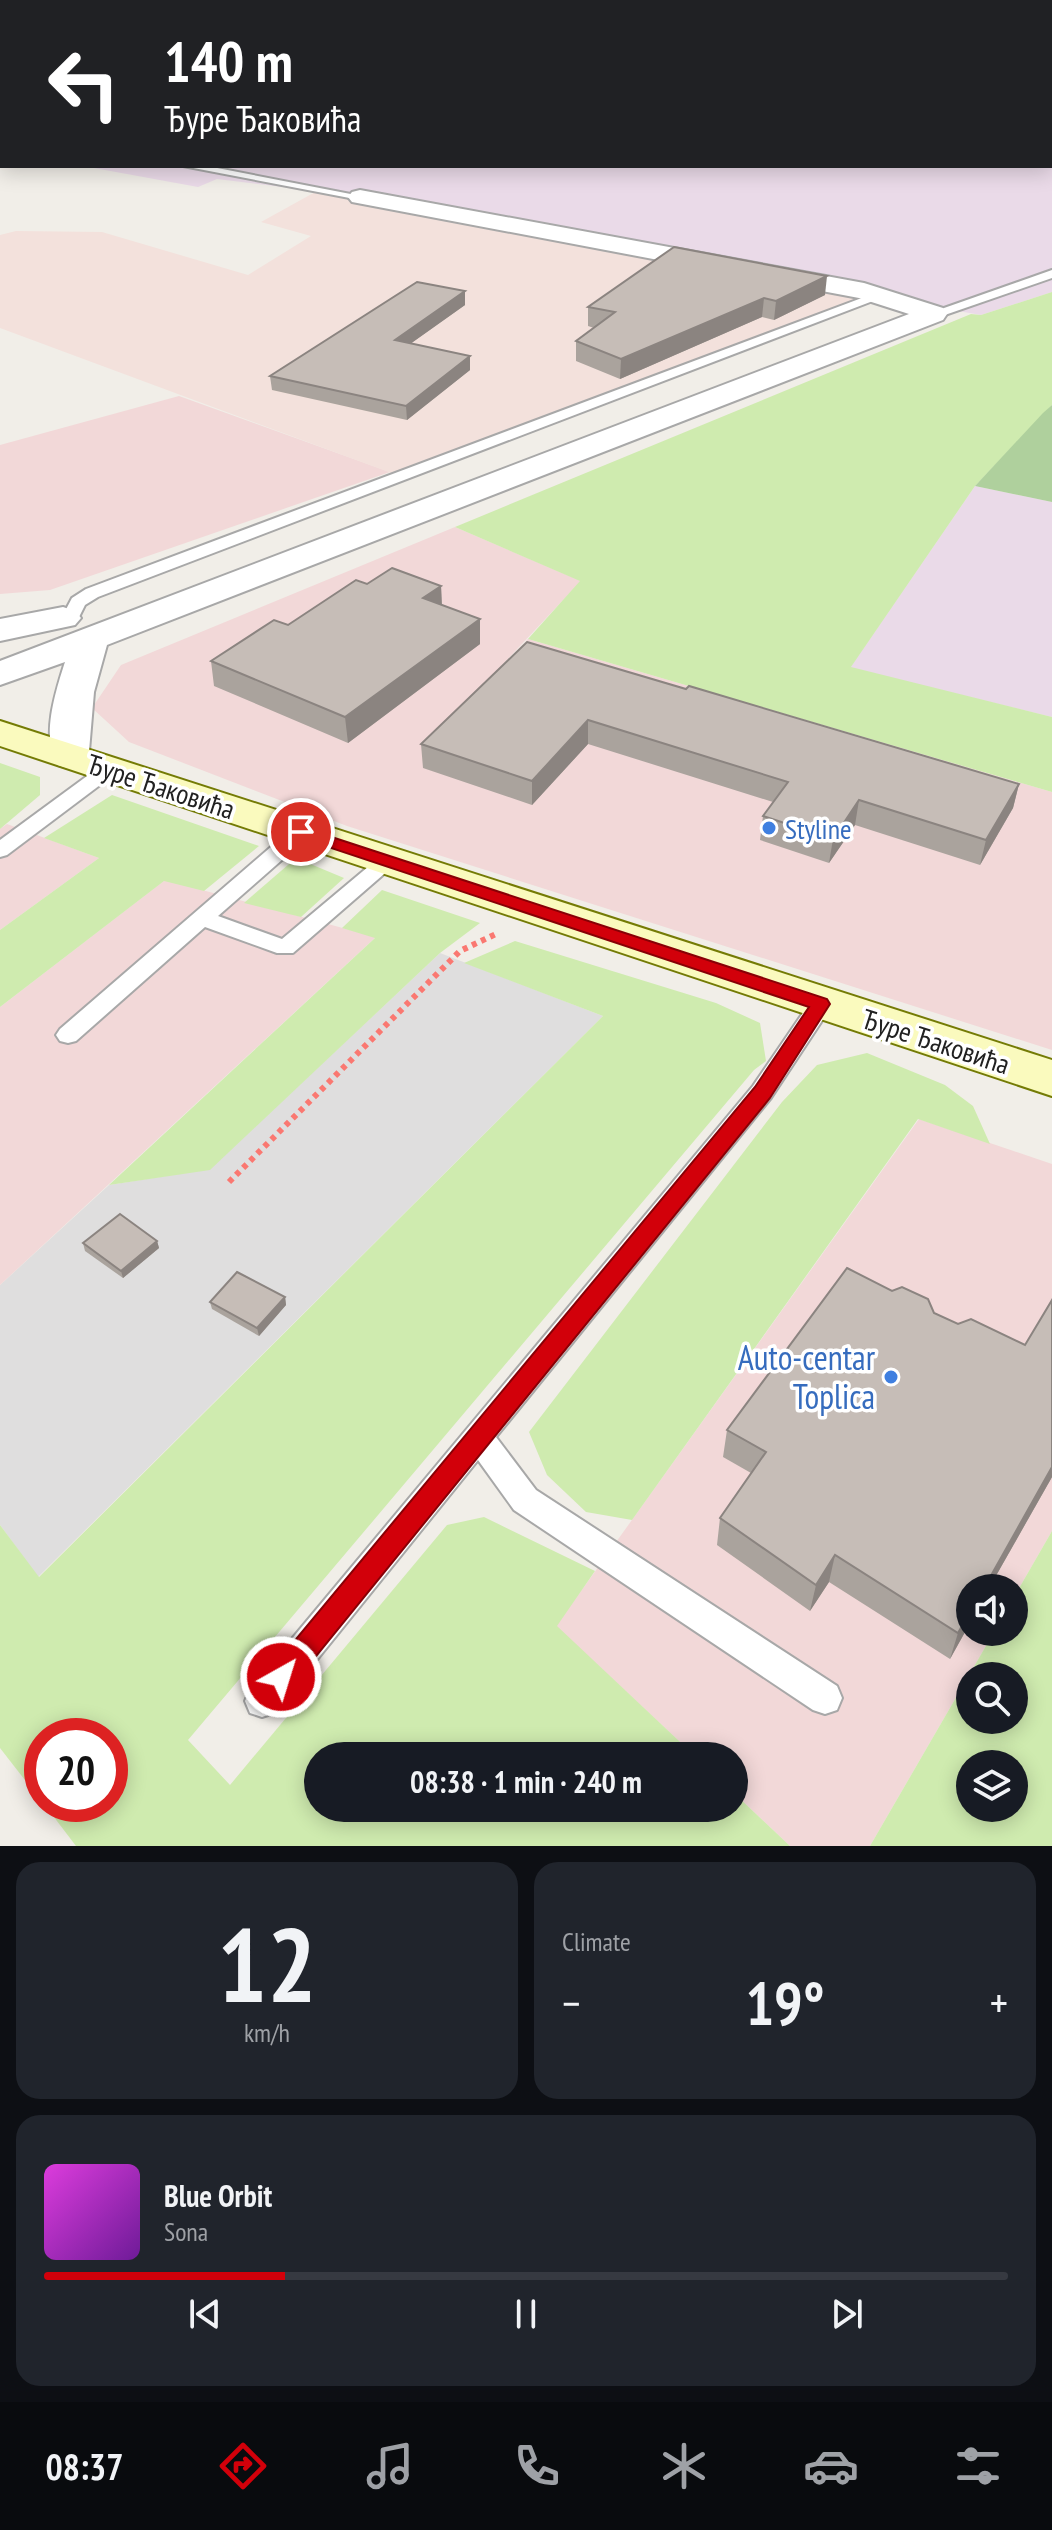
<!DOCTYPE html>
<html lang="en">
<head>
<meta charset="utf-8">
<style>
	:root { --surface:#171b24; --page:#20242c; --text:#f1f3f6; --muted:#9ea1a6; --line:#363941; --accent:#d2000a }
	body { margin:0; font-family:"PT Sans Narrow",sans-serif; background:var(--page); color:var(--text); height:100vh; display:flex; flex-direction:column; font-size:30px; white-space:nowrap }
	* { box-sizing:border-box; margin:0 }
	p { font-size:26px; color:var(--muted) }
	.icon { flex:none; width:44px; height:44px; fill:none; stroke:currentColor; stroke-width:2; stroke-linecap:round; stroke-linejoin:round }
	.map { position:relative; height:1846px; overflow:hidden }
	.side { display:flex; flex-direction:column; gap:16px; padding:16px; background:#0d0f14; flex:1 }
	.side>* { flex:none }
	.banner { position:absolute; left:0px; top:0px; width:1052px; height:168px; box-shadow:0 4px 20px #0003; background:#202124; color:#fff; overflow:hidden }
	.tools { position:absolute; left:956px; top:1574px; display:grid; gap:16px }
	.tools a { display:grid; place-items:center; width:72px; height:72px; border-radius:50%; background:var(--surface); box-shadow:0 4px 20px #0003; font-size:40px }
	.speed { position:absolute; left:24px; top:1718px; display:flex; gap:16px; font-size:40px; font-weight:700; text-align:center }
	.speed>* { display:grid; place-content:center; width:104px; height:104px; border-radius:50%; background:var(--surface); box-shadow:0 4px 20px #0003; line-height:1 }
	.speed .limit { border:12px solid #d22; background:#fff; color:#111 }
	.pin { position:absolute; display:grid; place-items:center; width:68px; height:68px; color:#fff; margin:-34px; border:4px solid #fff; border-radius:50%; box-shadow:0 2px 8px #0007 }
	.me { position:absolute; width:88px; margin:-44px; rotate:39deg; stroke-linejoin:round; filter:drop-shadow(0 0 6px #0008) }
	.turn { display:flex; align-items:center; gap:28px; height:168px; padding:0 32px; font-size:36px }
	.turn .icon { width:104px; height:104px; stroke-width:2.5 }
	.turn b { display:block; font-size:56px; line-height:68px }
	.big { font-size:60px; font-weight:600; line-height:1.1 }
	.side .card { flex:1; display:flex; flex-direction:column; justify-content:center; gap:12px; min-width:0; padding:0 28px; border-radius:24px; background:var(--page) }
	.side .dial { align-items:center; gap:0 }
	.dial b { font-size:104px; line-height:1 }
	.song { display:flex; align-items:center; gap:24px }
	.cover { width:96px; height:96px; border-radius:12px; background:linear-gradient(135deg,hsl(300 70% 55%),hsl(280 70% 35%)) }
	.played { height:8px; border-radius:4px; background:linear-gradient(90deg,var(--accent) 25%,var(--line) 25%) }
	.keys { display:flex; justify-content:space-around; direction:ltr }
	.heat { display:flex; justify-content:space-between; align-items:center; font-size:44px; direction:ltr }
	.side .tiles { flex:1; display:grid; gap:16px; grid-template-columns:1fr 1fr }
	.card:last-child { grid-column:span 2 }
	.trip { position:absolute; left:304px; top:1742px; width:444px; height:80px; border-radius:40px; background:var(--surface); box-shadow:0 4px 20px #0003; font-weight:600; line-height:80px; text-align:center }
	.menu { display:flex; height:128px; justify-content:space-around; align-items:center; background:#090b0e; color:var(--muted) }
	.menu .icon { width:56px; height:56px }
	.menu .on { color:var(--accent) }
	.menu b { font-size:36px; color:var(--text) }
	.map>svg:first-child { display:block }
	.residential { fill:#dfdede }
	.commercial { fill:#f2d8d8 }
	.industrial { fill:#eadae8 }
	.military { fill:#f3e1dc }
	.grass { fill:#cfebaf; fill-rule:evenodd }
	.forest { fill:#afd09d }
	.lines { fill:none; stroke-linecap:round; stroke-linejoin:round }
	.lane-casing { stroke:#a8a8a8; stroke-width:4 }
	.street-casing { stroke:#a8a8a8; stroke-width:4 }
	.secondary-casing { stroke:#747b05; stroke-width:4 }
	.path { stroke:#fa7871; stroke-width:6; stroke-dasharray:5 5; stroke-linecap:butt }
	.lane { fill:#fff; fill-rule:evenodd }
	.street { fill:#fff; fill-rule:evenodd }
	.secondary { fill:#fafabe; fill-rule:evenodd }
	.wall { fill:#aaa39d }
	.shaded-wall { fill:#8b8480 }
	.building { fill:#c6bdb7; stroke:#8b8480; stroke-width:2 }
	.route { fill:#d2000a; stroke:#880006; stroke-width:2 }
	.shop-dot { fill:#3f7fe0; stroke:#fff; stroke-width:3 }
	.labels { text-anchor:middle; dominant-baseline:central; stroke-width:7; stroke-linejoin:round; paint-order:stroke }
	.street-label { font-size:28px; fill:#212121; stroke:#fff }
	.shop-label { font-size:28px; fill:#366cbe; stroke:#fff; text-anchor:start }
	.near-shop-label { font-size:34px; fill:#366cbe; stroke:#fff; text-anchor:end }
</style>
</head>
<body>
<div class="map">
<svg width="1052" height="1846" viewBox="0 0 1052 1846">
	<rect width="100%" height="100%" fill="#f1eee8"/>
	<path class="residential" d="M440,953L603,1016L38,1577L0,1525V1285L109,1185L210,1169Z"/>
	<g class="commercial">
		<path d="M179,396L390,472L50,590L0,594V445Z"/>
		<path d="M455,527L581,581L489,679L528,639L1052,792V1050L347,826L129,742L92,708L121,665Z"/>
		<path d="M7,824L99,858L0,930V829Z"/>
		<path d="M165,880L376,937L0,1285V1007Z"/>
		<path d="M919,1119L1052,1164V1531L1014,1597V1588H970V1632H994L870,1846H790L734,1793V1756H695L556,1626Z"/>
	</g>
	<g class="industrial">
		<path d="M0,0H1052V292L981,315L619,252L316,191L217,179L198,187L83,166H1050V2H2V151Z"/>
		<path d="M975,486L1052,502V717L850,668Z"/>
	</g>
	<path class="military" d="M317,191L389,207L869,300L402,477L0,328V235L16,231L102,232L248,275L311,236L261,222Z"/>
	<g class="grass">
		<path d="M1052,292V405L975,486L851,667L1052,717V792L528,639L580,581L455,527L971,314L981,315Z"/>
		<path d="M0,763L40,777V795L0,829Z"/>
		<path d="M112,795L259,846L204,891L164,881L0,1007V930L99,858L44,838Z"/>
		<path d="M296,858L344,878L301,917L244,903Z"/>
		<path d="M382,890L480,923L440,953L210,1170L109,1185L375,938L342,928Z"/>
		<path d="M515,941L716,1003L760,1023L766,1061L754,1070L188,1740L230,1785L447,1525L484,1517L595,1571L557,1626L695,1756H318V1808H734V1793L790,1846H76L44,1804H110V1736H42V1802L0,1748V1525L39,1577L603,1016L464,963Z"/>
		<path d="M867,1053L945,1085L973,1106L990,1144L918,1119L632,1520L586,1512L547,1475L529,1432L782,1102L817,1065Z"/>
		<path d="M1052,1531V1846H870L994,1632H1014V1597ZM970,1676H1014V1720H970ZM970,1764H1014V1808H970Z"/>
	</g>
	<path class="forest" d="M1052,405V502L975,486L1043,413Z"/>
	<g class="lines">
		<defs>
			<g id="lane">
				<path d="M1050,38L1052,39V45L1050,44Z"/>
				<rect x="0" y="129" width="2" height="6"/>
				<path d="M183,166H207L366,197L360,200Z"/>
				<path d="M1052,270V278L939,317L927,314Z"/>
				<path d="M875,293L886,296L98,597L85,605L78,619L72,620L63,615L72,598L86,589Z"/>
				<path d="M109,763L116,765L119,769L116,773L7,855L0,857V840L102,765Z"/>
				<path d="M301,826L308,827L311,832L308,837L218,916L282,939L381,856L388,854L399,861L293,953H277L205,927L76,1041L68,1043L60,1041L56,1035L60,1029L294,827Z"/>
				<path d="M821,996L829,998L833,1004L771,1098L496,1437L536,1490L837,1686L842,1698L837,1710L825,1714L813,1710L514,1510L478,1460L274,1713L262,1717L250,1713L245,1701L250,1689L753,1086L813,998Z"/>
			</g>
			<g id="street">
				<path d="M360,190L864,283L943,308L947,314L943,320L107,645L94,692L89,751L92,757L86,765L72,769L58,765C40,739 56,690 65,662L0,685V661L909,314L859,298L352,202L348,197L352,192Z"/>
				<path d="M63,607L75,611L81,618L75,625L0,641V619Z"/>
			</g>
			<path id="secondary" d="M0,721L1052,1060V1096L0,746Z"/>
		</defs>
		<use href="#lane" class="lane-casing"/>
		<use href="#street" class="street-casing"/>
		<use href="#secondary" class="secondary-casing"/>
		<path class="path" d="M229,1182L460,951L498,933"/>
		<use href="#lane" class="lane"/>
		<use href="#street" class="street"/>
		<use href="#secondary" class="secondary"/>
	</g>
	<g class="wall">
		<path d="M236,0H959L956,2H231Z"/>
		<rect x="0" y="59" width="2" height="53"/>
		<path d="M465,291V305L410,344L470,356V370L407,420L272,390L270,376Z"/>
		<path d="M825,295L774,320L762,317L620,379L576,361V341L594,328L588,326V307Z"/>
		<path d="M367,584L441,586L442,605L480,619V644L348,743L214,686L211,661L288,625Z"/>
		<path d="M686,689L1019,784L1013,808L980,865L855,825L829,863L760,840L763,816L773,802L588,744L532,805L423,768L421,744Z"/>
		<path d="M157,1241L159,1248L123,1278L85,1251L83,1243Z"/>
		<path d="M285,1297L286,1305L259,1336L212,1309L210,1302Z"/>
		<path d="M934,1313L1052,1477L989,1588H970V1623L950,1659L829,1582L810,1611L717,1545L720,1518L751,1473L723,1457L727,1430Z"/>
	</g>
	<g class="shaded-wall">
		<path d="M409,0H428V2H404Z"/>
		<path d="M942,0H959L956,2H939Z"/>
		<path d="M827,276L825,295L774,320L776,301Z"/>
		<path d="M465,291V305L396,354L395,340Z"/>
		<path d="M764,298L762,317L620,379L621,359Z"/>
		<path d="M470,356V370L407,420L406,406Z"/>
		<path d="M441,586L442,611L423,598Z"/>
		<path d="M480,619V644L348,743L345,717Z"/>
		<path d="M588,720V744L532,805V781Z"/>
		<path d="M1019,784L1013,808L980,865L986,840Z"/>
		<path d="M859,800L855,825L829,863L833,839Z"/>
		<path d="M157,1241L159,1248L123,1278L121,1271Z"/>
		<path d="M285,1297L286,1305L259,1336L257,1328Z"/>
		<path d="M1052,1467V1477L989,1588H984Z"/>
		<path d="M835,1555L829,1582L810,1611L816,1585Z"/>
		<path d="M970,1612V1623L950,1659L958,1633Z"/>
	</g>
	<g class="building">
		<path d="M236,0H409L404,2H231Z"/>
		<path d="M489,0H942L939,2H504Z"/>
		<rect x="0" y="59" width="2" height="37"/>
		<path d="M674,247L827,276L776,301L764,298L621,359L576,341L615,312L588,307Z"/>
		<path d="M417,282L465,291L395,340L470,356L406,406L270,376Z"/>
		<path d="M392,568L441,586L423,598L480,619L345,717L211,661L274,620L288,625L356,580L367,584Z"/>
		<path d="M527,642L686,689L689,686L1019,784L986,840L859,800L833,839L763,816L788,782L588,720L532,781L421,744Z"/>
		<path d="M120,1214L157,1241L121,1271L83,1243Z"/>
		<path d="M847,1268L892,1291L902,1287L928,1299L934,1313L958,1324L971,1319L1025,1345L1052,1300V1467L984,1588H970V1612L958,1633L835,1555L816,1585L720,1518L766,1452L727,1430Z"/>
		<path d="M237,1272L285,1297L257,1328L210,1302Z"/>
	</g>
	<path class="route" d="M301,827L827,999L830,1004L770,1098L291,1687L281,1691L272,1687L268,1677L272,1668L755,1087L809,1007L295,836L292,832Z"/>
	<g class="shop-dot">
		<circle cx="769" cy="828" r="8"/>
		<circle cx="891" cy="1377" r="8"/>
	</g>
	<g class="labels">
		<g class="street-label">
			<text transform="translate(161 786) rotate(18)">Ђуре Ђаковића</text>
			<text transform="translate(936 1041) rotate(18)">Ђуре Ђаковића</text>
		</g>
		<g class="shop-label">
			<text x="785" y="828">Styline</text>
		</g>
		<g class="near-shop-label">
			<text x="875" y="1357">Auto-centar<tspan x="875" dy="39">Toplica</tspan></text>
		</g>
	</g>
</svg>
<div class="tools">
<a><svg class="icon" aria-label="sound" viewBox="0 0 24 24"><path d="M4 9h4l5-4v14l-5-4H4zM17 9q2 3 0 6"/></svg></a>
<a><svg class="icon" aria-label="search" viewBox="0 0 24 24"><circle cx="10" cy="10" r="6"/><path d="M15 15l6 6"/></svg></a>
<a><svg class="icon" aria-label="layers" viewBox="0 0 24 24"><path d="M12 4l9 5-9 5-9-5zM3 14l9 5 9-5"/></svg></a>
</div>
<div class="speed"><div class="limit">20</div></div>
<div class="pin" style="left:301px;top:832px;background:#d93025"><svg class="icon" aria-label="arrive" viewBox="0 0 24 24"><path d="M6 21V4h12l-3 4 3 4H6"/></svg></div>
<svg class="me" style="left:281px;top:1677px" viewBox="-20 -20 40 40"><circle r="17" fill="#d2000a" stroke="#fff" stroke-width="3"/><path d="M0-11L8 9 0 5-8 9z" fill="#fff"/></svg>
<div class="trip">08:38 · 1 min · 240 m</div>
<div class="banner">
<div class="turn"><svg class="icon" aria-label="left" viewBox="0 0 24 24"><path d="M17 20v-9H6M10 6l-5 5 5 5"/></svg><div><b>140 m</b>Ђуре Ђаковића</div></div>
</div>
</div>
<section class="side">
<div class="tiles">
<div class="card dial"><b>12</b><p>km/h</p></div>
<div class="card"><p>Climate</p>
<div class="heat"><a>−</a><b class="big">19°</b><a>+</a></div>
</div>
<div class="card">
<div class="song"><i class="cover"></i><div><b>Blue Orbit</b><p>Sona</p></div></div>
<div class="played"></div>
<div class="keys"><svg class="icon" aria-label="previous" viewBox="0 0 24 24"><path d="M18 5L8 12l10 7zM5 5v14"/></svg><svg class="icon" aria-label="pause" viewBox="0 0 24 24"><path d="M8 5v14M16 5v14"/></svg><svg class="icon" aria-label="next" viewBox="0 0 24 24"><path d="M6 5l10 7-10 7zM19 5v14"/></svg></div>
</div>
</div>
</section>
<nav class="menu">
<b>08:37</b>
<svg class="icon on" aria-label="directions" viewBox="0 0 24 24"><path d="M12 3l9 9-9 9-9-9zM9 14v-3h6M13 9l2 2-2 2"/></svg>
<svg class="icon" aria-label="music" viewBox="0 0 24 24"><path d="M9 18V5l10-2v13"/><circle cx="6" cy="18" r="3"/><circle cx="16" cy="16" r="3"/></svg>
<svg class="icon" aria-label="phone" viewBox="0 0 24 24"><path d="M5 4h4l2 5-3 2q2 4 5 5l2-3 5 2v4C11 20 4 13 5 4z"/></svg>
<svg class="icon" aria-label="climate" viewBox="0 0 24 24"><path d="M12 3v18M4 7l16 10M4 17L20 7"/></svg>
<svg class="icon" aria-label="car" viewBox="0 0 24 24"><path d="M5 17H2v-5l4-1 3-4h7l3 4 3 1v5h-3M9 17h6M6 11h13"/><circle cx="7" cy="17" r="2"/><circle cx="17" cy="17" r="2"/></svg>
<svg class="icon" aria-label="filters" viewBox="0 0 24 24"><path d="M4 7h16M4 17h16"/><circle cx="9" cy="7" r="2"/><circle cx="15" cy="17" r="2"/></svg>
</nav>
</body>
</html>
